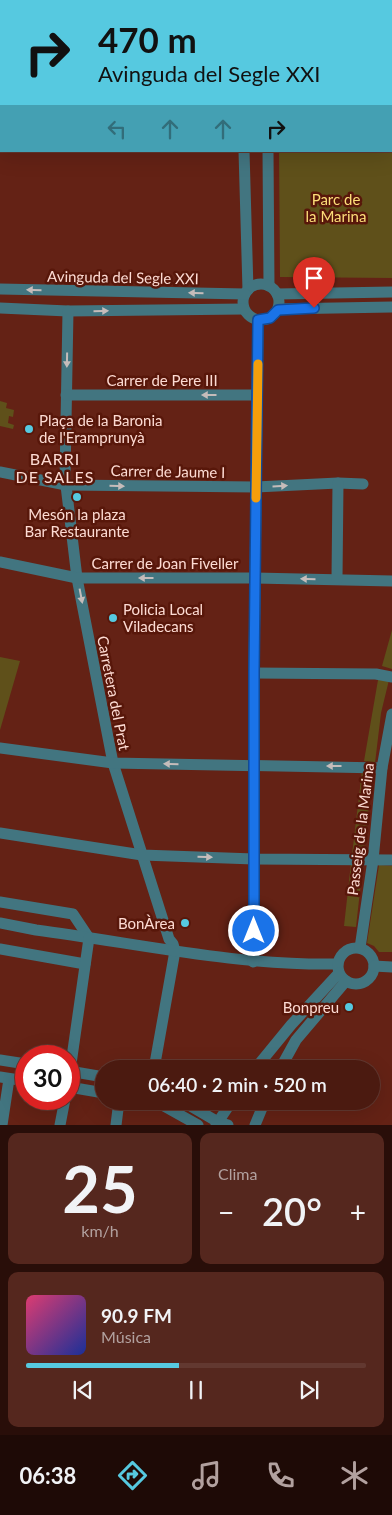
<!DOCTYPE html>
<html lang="es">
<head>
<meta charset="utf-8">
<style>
	:root { --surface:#4b1a10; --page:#55271e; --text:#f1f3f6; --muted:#b2a19f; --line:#623830; --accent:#56c9e0 }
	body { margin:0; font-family:Lato,sans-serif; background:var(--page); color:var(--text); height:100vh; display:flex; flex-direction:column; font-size:19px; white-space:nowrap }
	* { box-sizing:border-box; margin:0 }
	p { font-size:16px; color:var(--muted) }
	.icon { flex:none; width:28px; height:28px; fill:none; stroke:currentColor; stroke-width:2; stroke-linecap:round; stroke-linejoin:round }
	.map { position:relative; height:1125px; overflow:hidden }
	.sheet { display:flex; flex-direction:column; gap:8px; padding:8px; background:#290e09; flex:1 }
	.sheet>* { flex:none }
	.guide { position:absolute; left:0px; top:0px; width:392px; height:152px; box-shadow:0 5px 20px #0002,0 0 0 1px var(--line); background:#56c9e0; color:#111; overflow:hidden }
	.speed { position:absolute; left:15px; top:1045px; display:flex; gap:10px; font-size:25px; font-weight:700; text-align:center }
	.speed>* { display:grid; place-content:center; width:65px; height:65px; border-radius:50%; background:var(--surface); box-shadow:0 5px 20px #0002,0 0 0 1px var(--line); line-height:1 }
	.speed .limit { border:8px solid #d22; background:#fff; color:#111 }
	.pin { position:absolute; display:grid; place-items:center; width:42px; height:42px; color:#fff; margin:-51px -21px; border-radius:50% 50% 50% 0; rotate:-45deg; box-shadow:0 0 5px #0007 }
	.pin .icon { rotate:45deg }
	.me { position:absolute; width:55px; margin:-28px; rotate:0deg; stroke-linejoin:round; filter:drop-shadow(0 0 4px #0008) }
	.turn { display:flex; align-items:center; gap:18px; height:105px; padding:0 15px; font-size:22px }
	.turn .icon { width:65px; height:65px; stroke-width:2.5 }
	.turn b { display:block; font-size:35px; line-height:42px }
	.lanes { display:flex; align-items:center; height:48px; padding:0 15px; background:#0003; justify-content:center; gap:25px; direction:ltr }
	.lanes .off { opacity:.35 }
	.big { font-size:38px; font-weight:600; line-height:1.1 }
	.sheet .card { flex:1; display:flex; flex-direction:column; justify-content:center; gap:8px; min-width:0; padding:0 18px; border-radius:10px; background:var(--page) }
	.sheet .dial { align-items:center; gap:0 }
	.dial b { font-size:65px; line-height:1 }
	.song { display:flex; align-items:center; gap:15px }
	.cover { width:60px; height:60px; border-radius:8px; background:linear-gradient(135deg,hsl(340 70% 55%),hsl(230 70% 35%)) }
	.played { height:5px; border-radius:2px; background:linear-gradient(90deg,var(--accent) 45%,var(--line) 45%) }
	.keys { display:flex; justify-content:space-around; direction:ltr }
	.heat { display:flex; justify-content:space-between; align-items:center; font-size:28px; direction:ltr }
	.sheet .tiles { flex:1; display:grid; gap:8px; grid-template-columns:1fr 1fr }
	.card:last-child { grid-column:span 2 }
	.trip { position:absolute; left:95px; top:1060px; width:285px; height:50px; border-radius:25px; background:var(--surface); box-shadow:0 5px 20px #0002,0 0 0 1px var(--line); font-weight:600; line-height:50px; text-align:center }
	.tabs { display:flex; height:80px; justify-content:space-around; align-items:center; background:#1e0a06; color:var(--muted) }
	.tabs .icon { width:35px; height:35px }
	.tabs .current { color:var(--accent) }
	.tabs b { font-size:22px; color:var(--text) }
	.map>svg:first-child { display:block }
	.green { fill:#5f501a }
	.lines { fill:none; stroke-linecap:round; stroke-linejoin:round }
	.minor { stroke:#427580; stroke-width:11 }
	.oneway { fill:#c5bcba }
	.route-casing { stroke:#114b97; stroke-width:12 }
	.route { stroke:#1a73e8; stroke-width:9 }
	.slow { stroke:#f59e0b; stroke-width:9 }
	.poi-dot { fill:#56c9e0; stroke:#58170a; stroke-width:2 }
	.labels { text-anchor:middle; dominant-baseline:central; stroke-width:5; stroke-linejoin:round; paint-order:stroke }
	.park-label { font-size:15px; fill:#fdde79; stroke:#58170a }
	.street-label { font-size:15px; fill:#fddbd3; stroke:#58170a }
	.poi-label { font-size:15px; fill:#fddbd3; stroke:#58170a; text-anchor:start }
	.neighbourhood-label { font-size:16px; letter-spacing:1px; fill:#fddbd3; stroke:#58170a }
</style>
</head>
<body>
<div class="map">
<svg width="392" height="1125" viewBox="0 0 392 1125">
	<rect width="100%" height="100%" fill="#642215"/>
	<g class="green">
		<path d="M276,0H392V278L280,277L279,151H391V1Z"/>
		<path d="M0,401L7,403L6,408L14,410L13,417L9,416L8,423L14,425L13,429L0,426Z"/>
		<path d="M392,630V669L382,666Z"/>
		<path d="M0,657L20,661L0,730Z"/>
		<path d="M378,680H389L381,713L375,763L364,761Z"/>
		<path d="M362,771L373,773L363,857L352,855Z"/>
		<path d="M351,863L363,864L356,927L344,926Z"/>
		<path d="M379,865L392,866V952H379L374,946L367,943Z"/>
	</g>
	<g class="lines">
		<g class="minor">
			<path d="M240,0V1"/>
			<path d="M266,0V1"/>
			<path d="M244,151L248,290"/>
			<path d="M268,151L269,286"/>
			<circle cx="261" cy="302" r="18"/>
			<path d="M0,289L245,294"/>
			<path d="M277,294L392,292"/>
			<path d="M0,308L68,311L244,309"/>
			<path d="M278,309L392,307"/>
			<path d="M68,311L65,477L77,578L113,763L169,939L173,944L175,951L154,1069"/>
			<path d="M66,395H257"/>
			<path d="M0,472L66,485L256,487L338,483L363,484"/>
			<path d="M0,562L77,578H255L392,581"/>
			<path d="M337,579L338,483"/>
			<path d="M254,673L376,674L392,677"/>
			<path d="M0,748L113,763L382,768"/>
			<path d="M0,833L142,855L254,859L392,860"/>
			<path d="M0,902L73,914L89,938"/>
			<path d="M0,923L36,930C136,943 236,966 338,964"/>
			<circle cx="356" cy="966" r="18"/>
			<path d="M360,948L373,860L382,768L392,714"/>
			<path d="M0,949L85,964"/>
			<path d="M253,962L254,949V673L258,320"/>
			<path d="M374,966L392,967"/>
			<path d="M0,1060L26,1064"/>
			<path d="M255,1069L291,1025L339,973"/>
			<path d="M280,1069L296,1040L346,981"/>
			<path d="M69,1071L104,1077"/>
			<path d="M70,1071L89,938"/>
			<path d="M0,1077L26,1081"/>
			<path d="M69,1087L104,1093"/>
			<path d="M155,1101L198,1125"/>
			<path d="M182,1101L218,1122L228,1125"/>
			<path d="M2,1125L9,1079"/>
			<path d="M60,1125L65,1099"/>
			<path d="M116,1125L119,1101"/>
			<path d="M216,1125L232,1101"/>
			<path d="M255,1125L265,1101"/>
		</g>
	</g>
	<defs><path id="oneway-solid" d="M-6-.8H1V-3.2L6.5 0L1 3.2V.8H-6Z" transform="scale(1.25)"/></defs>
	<g class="oneway">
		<use href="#oneway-solid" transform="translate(34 290) rotate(-179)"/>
		<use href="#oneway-solid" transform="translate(196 293) rotate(-179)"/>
		<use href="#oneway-solid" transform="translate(101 311) rotate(-1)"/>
		<use href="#oneway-solid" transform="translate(67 360) rotate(91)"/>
		<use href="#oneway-solid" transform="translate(209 395) rotate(180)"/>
		<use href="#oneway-solid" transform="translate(117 486) rotate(1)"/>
		<use href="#oneway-solid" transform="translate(280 486) rotate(-3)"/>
		<use href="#oneway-solid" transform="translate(146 578) rotate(180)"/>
		<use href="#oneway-solid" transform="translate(308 579) rotate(-179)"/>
		<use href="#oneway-solid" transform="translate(81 596) rotate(79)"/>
		<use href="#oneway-solid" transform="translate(171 764) rotate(-179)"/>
		<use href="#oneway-solid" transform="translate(334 766) rotate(-180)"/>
		<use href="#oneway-solid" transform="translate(205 857) rotate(2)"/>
	</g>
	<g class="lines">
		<defs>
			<path id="route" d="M254,931V672L258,320L270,318L278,310L314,308"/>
		</defs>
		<use href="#route" class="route-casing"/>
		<use href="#route" class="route"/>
		<path class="slow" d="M256,498L258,364"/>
	</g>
	<g class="poi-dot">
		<circle cx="29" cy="429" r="5"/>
		<circle cx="77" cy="497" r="5"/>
		<circle cx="113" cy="618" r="5"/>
		<circle cx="185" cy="923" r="5"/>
		<circle cx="349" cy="1007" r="5"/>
	</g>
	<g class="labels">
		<g class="park-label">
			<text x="336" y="199">Parc de<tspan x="336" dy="17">la Marina</tspan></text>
		</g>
		<g class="street-label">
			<text transform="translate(123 277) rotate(1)">Avinguda del Segle XXI</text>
			<text x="162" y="380">Carrer de Pere III</text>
			<text transform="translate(168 471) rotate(1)">Carrer de Jaume I</text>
			<text x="165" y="563">Carrer de Joan Fiveller</text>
			<text transform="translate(114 693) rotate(79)">Carretera del Prat</text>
			<text transform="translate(360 829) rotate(-83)">Passeig de la Marina</text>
		</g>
		<g class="poi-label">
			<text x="39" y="420">Plaça de la Baronia<tspan x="39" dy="17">de l'Eramprunyà</tspan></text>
			<text x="77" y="514" text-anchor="middle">Mesón la plaza<tspan x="77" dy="17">Bar Restaurante</tspan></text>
			<text x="123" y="609">Policia Local<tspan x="123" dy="17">Viladecans</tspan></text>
			<text x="175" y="923" text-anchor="end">BonÀrea</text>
			<text x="339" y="1007" text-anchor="end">Bonpreu</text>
		</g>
		<g class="neighbourhood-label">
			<text x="55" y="458">BARRI<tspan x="55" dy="18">DE SALES</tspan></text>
		</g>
	</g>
</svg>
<div class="speed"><div class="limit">30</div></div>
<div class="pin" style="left:314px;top:308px;background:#d93025"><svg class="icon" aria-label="arrive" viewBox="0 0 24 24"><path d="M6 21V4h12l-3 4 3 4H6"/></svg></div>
<svg class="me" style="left:254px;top:931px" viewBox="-20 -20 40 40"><circle r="17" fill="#1a73e8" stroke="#fff" stroke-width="3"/><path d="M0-11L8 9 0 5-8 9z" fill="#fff"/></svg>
<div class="trip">06:40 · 2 min · 520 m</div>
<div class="guide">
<div class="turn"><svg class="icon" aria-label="right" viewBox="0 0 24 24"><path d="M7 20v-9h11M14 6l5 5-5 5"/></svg><div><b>470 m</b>Avinguda del Segle XXI</div></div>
<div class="lanes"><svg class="icon off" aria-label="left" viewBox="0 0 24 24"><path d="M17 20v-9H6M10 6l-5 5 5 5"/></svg><svg class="icon off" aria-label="ahead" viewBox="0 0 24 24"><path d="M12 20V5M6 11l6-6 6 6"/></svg><svg class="icon off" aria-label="ahead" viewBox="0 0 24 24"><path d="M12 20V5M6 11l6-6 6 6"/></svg><svg class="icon" aria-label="right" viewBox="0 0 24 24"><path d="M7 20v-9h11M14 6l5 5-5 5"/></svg></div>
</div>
</div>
<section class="sheet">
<div class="tiles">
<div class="card dial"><b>25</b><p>km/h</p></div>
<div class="card"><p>Clima</p>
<div class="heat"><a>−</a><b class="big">20°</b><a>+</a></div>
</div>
<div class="card">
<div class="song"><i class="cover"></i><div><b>90.9 FM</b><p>Música</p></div></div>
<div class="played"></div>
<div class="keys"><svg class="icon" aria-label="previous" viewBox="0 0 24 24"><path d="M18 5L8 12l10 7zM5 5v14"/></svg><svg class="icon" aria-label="pause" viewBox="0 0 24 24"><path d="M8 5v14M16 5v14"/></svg><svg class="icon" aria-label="next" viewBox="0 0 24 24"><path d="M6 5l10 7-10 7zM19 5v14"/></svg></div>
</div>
</div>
</section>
<nav class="tabs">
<b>06:38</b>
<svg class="icon current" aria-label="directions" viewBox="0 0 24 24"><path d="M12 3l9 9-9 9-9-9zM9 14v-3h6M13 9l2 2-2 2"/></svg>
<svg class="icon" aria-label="music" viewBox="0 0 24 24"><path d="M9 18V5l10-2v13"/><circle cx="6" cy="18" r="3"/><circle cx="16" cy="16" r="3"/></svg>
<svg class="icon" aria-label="phone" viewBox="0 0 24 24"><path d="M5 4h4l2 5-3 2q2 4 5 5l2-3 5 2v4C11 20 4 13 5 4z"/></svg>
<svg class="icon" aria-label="climate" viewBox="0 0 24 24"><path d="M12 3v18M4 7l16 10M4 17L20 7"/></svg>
</nav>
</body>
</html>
